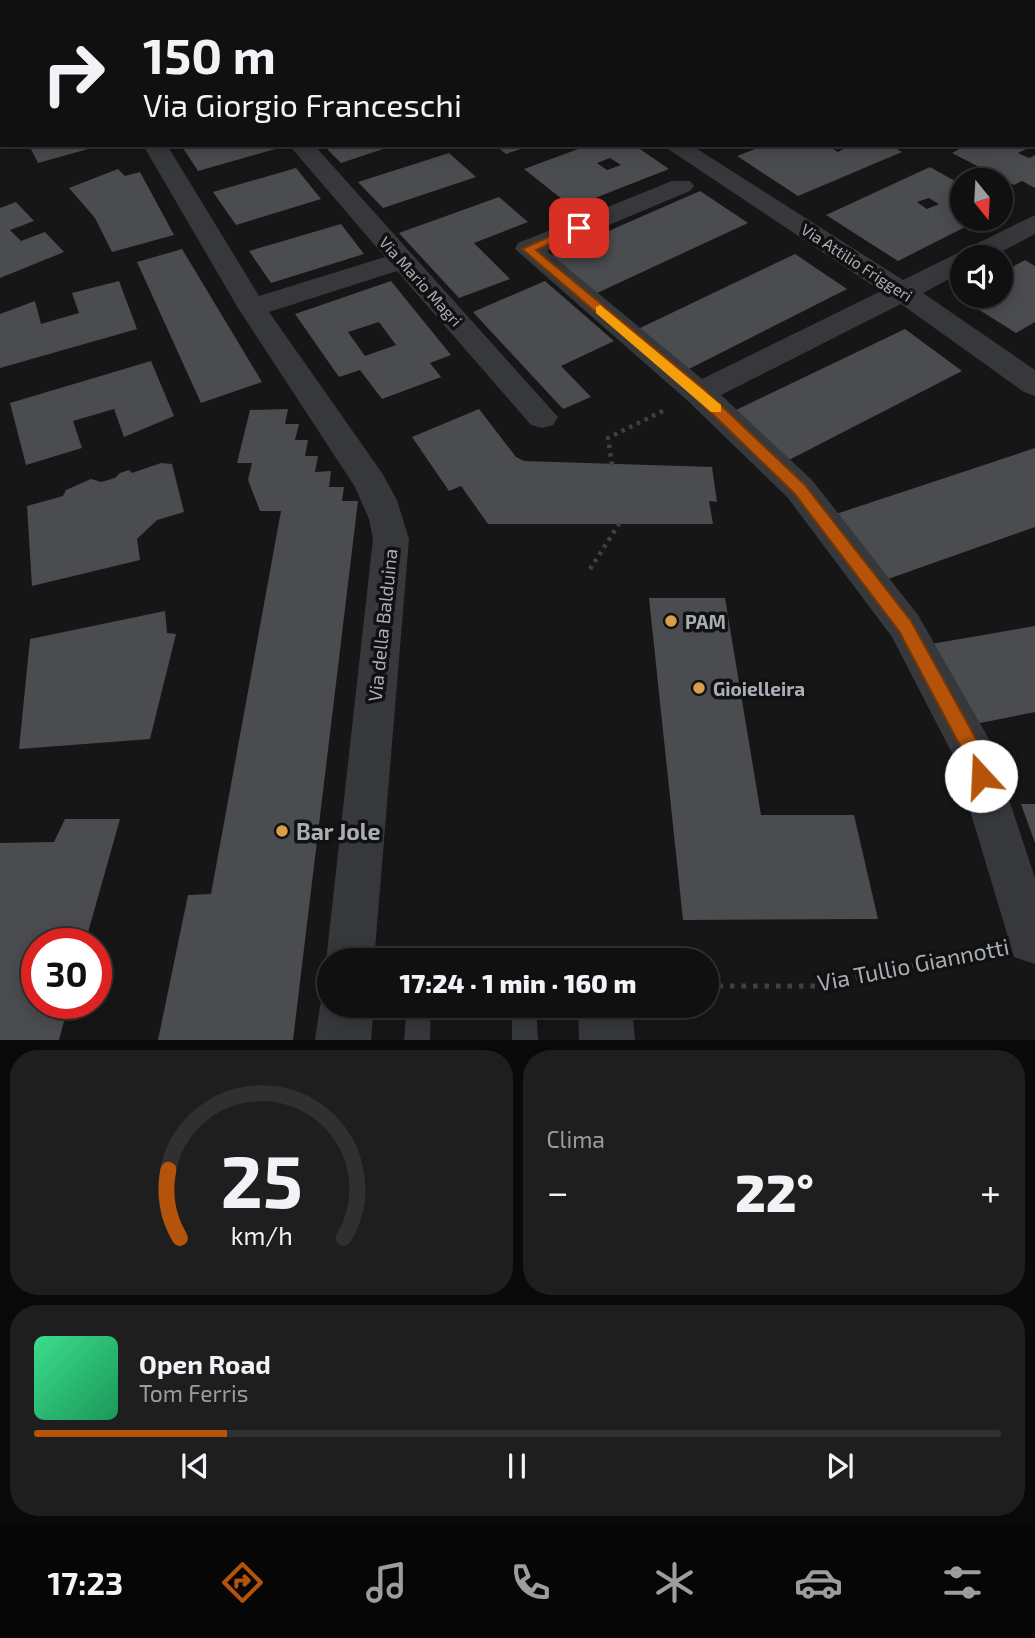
<!DOCTYPE html>
<html lang="it">
<head>
<meta charset="utf-8">
<style>
	:root { --surface:#101011; --page:#1e1e1f; --text:#f1f3f6; --muted:#9c9d9f; --line:#303031; --accent:#b45309 }
	body { margin:0; font-family:"Exo 2",sans-serif; background:var(--page); color:var(--text); height:100vh; display:flex; flex-direction:column; font-size:26px; white-space:nowrap }
	* { box-sizing:border-box; margin:0 }
	p { font-size:23px; color:var(--muted) }
	.icon { flex:none; width:38px; height:38px; fill:none; stroke:currentColor; stroke-width:2; stroke-linecap:round; stroke-linejoin:round }
	.map { position:relative; height:1040px; overflow:hidden }
	.drawer { display:flex; flex-direction:column; gap:10px; padding:10px; background:#090909; flex:1 }
	.drawer>* { flex:none }
	.top-card { position:absolute; left:0px; top:0px; width:1036px; height:147px; box-shadow:0 4px 18px #0003,0 0 0 2px var(--line); background:#101011; color:var(--text); overflow:hidden }
	.needle { width:46px; rotate:162deg }
	.controls { position:absolute; left:950px; top:168px; display:grid; gap:14px }
	.controls a { display:grid; place-items:center; width:63px; height:63px; border-radius:50%; background:var(--surface); box-shadow:0 4px 18px #0003,0 0 0 2px var(--line); font-size:35px }
	.speed { position:absolute; left:21px; top:928px; display:flex; gap:14px; font-size:35px; font-weight:700; text-align:center }
	.speed>* { display:grid; place-content:center; width:91px; height:91px; border-radius:50%; background:var(--surface); box-shadow:0 4px 18px #0003,0 0 0 2px var(--line); line-height:1 }
	.speed .limit { border:10px solid #d22; background:#fff; color:#111 }
	.pin { position:absolute; display:grid; place-items:center; width:60px; height:60px; color:#fff; margin:-30px; border-radius:14px; box-shadow:0 4px 10px #0006 }
	.me { position:absolute; width:77px; margin:-38px; rotate:340deg; stroke-linejoin:round; filter:drop-shadow(0 0 5px #0008) }
	.turn { display:flex; align-items:center; gap:24px; height:147px; padding:0 28px; font-size:32px }
	.turn .icon { width:91px; height:91px; stroke-width:2.5 }
	.turn b { display:block; font-size:49px; line-height:60px }
	.big { font-size:52px; font-weight:800; line-height:1.1 }
	.drawer .widget { flex:1; display:flex; flex-direction:column; justify-content:center; gap:10px; min-width:0; padding:0 24px; border-radius:28px; background:var(--page) }
	.drawer .dial { align-items:center; gap:0 }
	.dial svg { height:182px; overflow:visible; fill:none; stroke:var(--line); stroke-width:7; stroke-linecap:round; text-anchor:middle }
	.dial text { fill:var(--text); stroke:none }
	.song { display:flex; align-items:center; gap:21px }
	.cover { width:84px; height:84px; border-radius:10px; background:linear-gradient(135deg,hsl(150 70% 55%),hsl(150 70% 35%)) }
	.played { height:7px; border-radius:4px; background:linear-gradient(90deg,var(--accent) 20%,var(--line) 20%) }
	.keys { display:flex; justify-content:space-around; direction:ltr }
	.heat { display:flex; justify-content:space-between; align-items:center; font-size:38px; direction:ltr }
	.drawer .tiles { flex:1; display:grid; gap:10px; grid-template-columns:1fr 1fr }
	.widget:last-child { grid-column:span 2 }
	.trip { position:absolute; left:317px; top:948px; width:402px; height:70px; border-radius:35px; background:var(--surface); box-shadow:0 4px 18px #0003,0 0 0 2px var(--line); font-weight:800; line-height:70px; text-align:center }
	.tabs { display:flex; height:112px; justify-content:space-around; align-items:center; background:#060607; color:var(--muted) }
	.tabs .icon { width:49px; height:49px }
	.tabs .current { color:var(--accent) }
	.tabs b { font-size:32px; color:var(--text) }
	.map>svg:first-child { display:block }
	.building { fill:#4a4c4f; fill-rule:evenodd }
	.lines { fill:none; stroke-linecap:round; stroke-linejoin:round }
	.path-far1 { stroke:#3f4144; stroke-width:4.5; stroke-dasharray:3.5 5; stroke-linecap:butt }
	.path { stroke:#3f4144; stroke-width:5; stroke-dasharray:4.5 7; stroke-linecap:butt }
	.service { fill:#37383c; fill-rule:evenodd }
	.minor { fill:#37383c; fill-rule:evenodd }
	.tertiary { fill:#37383c; fill-rule:evenodd }
	.route { fill:#b45309; stroke:#753606; stroke-width:2 }
	.slow { fill:#f59e0b }
	.poi-dot { fill:#da9e4a; stroke:#111112; stroke-width:2.5 }
	.labels { text-anchor:middle; dominant-baseline:central; stroke-width:7; stroke-linejoin:round; paint-order:stroke }
	.far-street-label { font-size:16px; fill:#a9aeb5; stroke:#111112 }
	.poi-label { font-size:19px; font-weight:bold; fill:#a9aeb5; stroke:#111112; text-anchor:start }
	.street-label { font-size:19px; fill:#a9aeb5; stroke:#111112 }
	.near-poi-label { font-size:23px; font-weight:bold; fill:#a9aeb5; stroke:#111112; text-anchor:start }
	.near-street-label { font-size:23px; fill:#a9aeb5; stroke:#111112 }
</style>
</head>
<body>
<div class="map">
<svg width="1035" height="1040" viewBox="0 0 1035 1040">
	<rect width="100%" height="100%" fill="#161617"/>
	<g class="building">
		<path d="M29,145H99V146L38,163Z"/>
		<path d="M181,145H276L279,148L198,171Z"/>
		<path d="M323,145H392V146L341,163Z"/>
		<path d="M495,145H530V146L506,154Z"/>
		<path d="M589,145H634L669,169L572,207L524,169ZM610,158L621,165L607,170L597,163Z"/>
		<path d="M765,145H826L838,152L847,147L843,145H890L902,152L798,196L737,156Z"/>
		<path d="M967,145H1034L1018,153L1029,158L1035,155V188L1022,181L1014,185L952,153Z"/>
		<path d="M449,153L476,177L383,208L358,182Z"/>
		<path d="M930,167L962,185V219H981L898,261L826,215ZM929,198L939,204L927,209L917,202Z"/>
		<path d="M296,168L321,199L236,225L213,192Z"/>
		<path d="M118,169L125,176L140,172L174,235L112,252L95,218L69,188Z"/>
		<path d="M700,191L748,223L595,294L549,257Z"/>
		<path d="M499,197L528,222L474,243L510,279L459,298L399,233Z"/>
		<path d="M16,202L34,221L10,230L21,241L45,232L64,252L0,278V208Z"/>
		<path d="M341,224L364,254L271,283L249,251Z"/>
		<path d="M182,249L262,382L201,403L137,262Z"/>
		<path d="M795,254L847,289L687,370L638,329Z"/>
		<path d="M1025,260L1035,266V322L1016,333L957,296H1001V273Z"/>
		<path d="M119,281L137,329L0,368V314L35,301L41,324L79,313L72,293Z"/>
		<path d="M391,281L451,355L430,363L441,377L382,399L360,370L339,377L295,314ZM379,322L396,345L365,356L348,332Z"/>
		<path d="M545,281L614,341L561,366L591,397L563,409L473,312Z"/>
		<path d="M905,329L962,371L789,460L734,411Z"/>
		<path d="M151,361L174,416L124,437L114,409L73,421L82,448L26,465L10,403Z"/>
		<path d="M288,409L285,424H299L295,440H308L305,456H318L315,472L331,471L329,487H344L342,501H358L293,1040H158L188,895L211,894L281,511H260L248,480L252,463H237L250,410Z"/>
		<path d="M479,409L516,457L524,461L712,467L717,502L709,501L713,524H488L461,486L449,491L412,437Z"/>
		<path d="M1035,448V527L888,579L836,514Z"/>
		<path d="M161,463L172,464L184,512L157,520L137,539L140,560L32,586L27,506L63,496L66,490L91,479L101,482L115,478L120,473L129,470L132,473Z"/>
		<path d="M649,598H725L761,815H854L878,919L683,920Z"/>
		<path d="M165,611L167,633L176,634L150,739L19,749L30,639Z"/>
		<path d="M1035,626V712L975,724L931,644Z"/>
		<path d="M1021,804H1035V843Z"/>
		<path d="M65,819H120L85,943H37V1003H69L59,1040H0V843L54,842Z"/>
	</g>
	<g class="lines">
		<g class="path-far1">
			<path d="M612,465L608,438L667,409"/>
			<path d="M590,569L619,524"/>
		</g>
		<path class="path" d="M707,986H817L993,948"/>
		<g class="service">
			<path d="M407,1006H431L430,1040H404Z"/>
			<path d="M512,1006H536L538,1040H512Z"/>
		</g>
		<g class="minor">
			<path d="M64,0H84L85,2H65Z"/>
			<path d="M448,0H469L471,2H449Z"/>
			<path d="M509,0H532L507,2Z"/>
			<path d="M143,145H167L259,296L385,257L289,145H314L558,417L553,425L542,428L531,425L397,271L269,312L382,473L397,500L409,539L374,961H329V968L326,961L373,539L369,519L355,487L238,308Z"/>
			<path d="M662,145H691L903,280L1035,215V234L991,257H962V272L923,293L1035,370V396L1024,392L901,304L721,395L812,480L918,615L989,739L1035,878V964L1014,957L954,757L892,637L788,498L688,401L515,249L518,243L672,181H690L694,186L690,191L547,251L702,379L881,291Z"/>
		</g>
		<g class="tertiary">
			<path d="M830,0H853L855,2H831Z"/>
			<rect x="1034" y="82" width="1" height="15"/>
			<path d="M329,986V1006H374L371,1040H315L320,1006Z"/>
			<path d="M578,1006H632L635,1040H579Z"/>
		</g>
	</g>
	<path class="route" d="M575,225L585,228L536,250L704,389L805,485L911,621L980,746L991,776L988,783L981,785L974,783L965,755L899,631L794,493L694,396L522,249Z"/>
	<path class="slow" d="M600,305L721,405V412H711L596,313V307Z"/>
	<g class="poi-dot">
		<circle cx="671" cy="621" r="7"/>
		<circle cx="699" cy="688" r="7"/>
		<circle cx="282" cy="831" r="7"/>
	</g>
	<g class="labels">
		<g class="far-street-label">
			<text transform="translate(857 262) rotate(33)">Via Attilio Friggeri</text>
			<text transform="translate(421 281) rotate(48)">Via Mario Magri</text>
		</g>
		<g class="poi-label">
			<text x="685" y="621">PAM</text>
			<text x="713" y="688">Gioielleira</text>
		</g>
		<g class="street-label">
			<text transform="translate(382 625) rotate(-84)">Via della Balduina</text>
		</g>
		<g class="near-poi-label">
			<text x="296" y="831">Bar Jole</text>
		</g>
		<g class="near-street-label">
			<text transform="translate(913 964) rotate(-11)">Via Tullio Giannotti</text>
		</g>
	</g>
</svg>
<div class="controls">
<a><svg class="needle" viewBox="-14 -14 28 28"><path d="M0-13l5 13h-10z" fill="#e53935"/><path d="M0 13l5-13h-10z" fill="#9c9d9f"/></svg></a>
<a><svg class="icon" aria-label="sound" viewBox="0 0 24 24"><path d="M4 9h4l5-4v14l-5-4H4zM17 9q2 3 0 6"/></svg></a>
</div>
<div class="speed"><div class="limit">30</div></div>
<div class="pin" style="left:579px;top:228px;background:#d93025"><svg class="icon" aria-label="arrive" viewBox="0 0 24 24"><path d="M6 21V4h12l-3 4 3 4H6"/></svg></div>
<svg class="me" style="left:981px;top:776px" viewBox="-20 -20 40 40"><circle r="19" fill="#fff"/><path d="M0-13L10 11 0 6-10 11z" fill="#b45309"/></svg>
<div class="trip">17:24 · 1 min · 160 m</div>
<div class="top-card">
<div class="turn"><svg class="icon" aria-label="right" viewBox="0 0 24 24"><path d="M7 20v-9h11M14 6l5 5-5 5"/></svg><div><b>150 m</b>Via Giorgio Franceschi</div></div>
</div>
</div>
<section class="drawer">
<div class="tiles">
<div class="widget dial"><svg viewBox="0 0 100 80">
<path d="M14 69A42 42 0 1 1 86 69"/>
<path d="M14 69A42 42 0 0 1 9 39" stroke="#b45309"/>
<text x="50" y="56" font-size="32" font-weight="700">25</text>
<text x="50" y="72" font-size="11">km/h</text>
</svg></div>
<div class="widget"><p>Clima</p>
<div class="heat"><a>−</a><b class="big">22°</b><a>+</a></div>
</div>
<div class="widget">
<div class="song"><i class="cover"></i><div><b>Open Road</b><p>Tom Ferris</p></div></div>
<div class="played"></div>
<div class="keys"><svg class="icon" aria-label="previous" viewBox="0 0 24 24"><path d="M18 5L8 12l10 7zM5 5v14"/></svg><svg class="icon" aria-label="pause" viewBox="0 0 24 24"><path d="M8 5v14M16 5v14"/></svg><svg class="icon" aria-label="next" viewBox="0 0 24 24"><path d="M6 5l10 7-10 7zM19 5v14"/></svg></div>
</div>
</div>
</section>
<nav class="tabs">
<b>17:23</b>
<svg class="icon current" aria-label="directions" viewBox="0 0 24 24"><path d="M12 3l9 9-9 9-9-9zM9 14v-3h6M13 9l2 2-2 2"/></svg>
<svg class="icon" aria-label="music" viewBox="0 0 24 24"><path d="M9 18V5l10-2v13"/><circle cx="6" cy="18" r="3"/><circle cx="16" cy="16" r="3"/></svg>
<svg class="icon" aria-label="phone" viewBox="0 0 24 24"><path d="M5 4h4l2 5-3 2q2 4 5 5l2-3 5 2v4C11 20 4 13 5 4z"/></svg>
<svg class="icon" aria-label="climate" viewBox="0 0 24 24"><path d="M12 3v18M4 7l16 10M4 17L20 7"/></svg>
<svg class="icon" aria-label="car" viewBox="0 0 24 24"><path d="M5 17H2v-5l4-1 3-4h7l3 4 3 1v5h-3M9 17h6M6 11h13"/><circle cx="7" cy="17" r="2"/><circle cx="17" cy="17" r="2"/></svg>
<svg class="icon" aria-label="filters" viewBox="0 0 24 24"><path d="M4 7h16M4 17h16"/><circle cx="9" cy="7" r="2"/><circle cx="15" cy="17" r="2"/></svg>
</nav>
</body>
</html>
